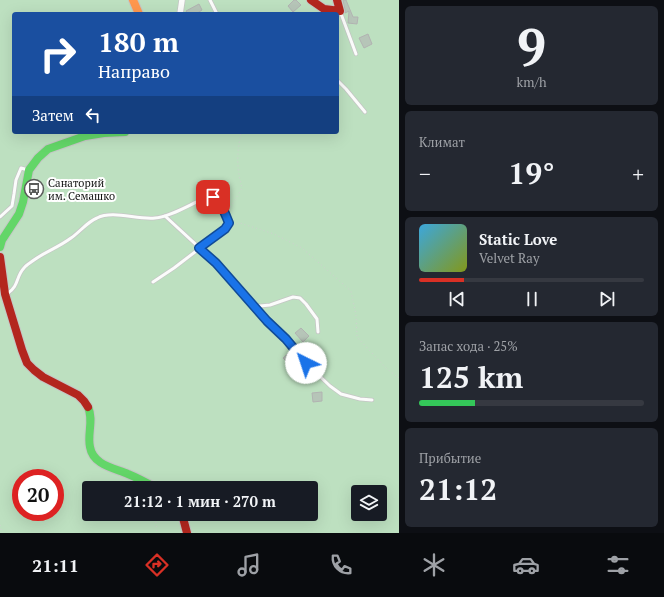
<!DOCTYPE html>
<html lang="ru">
<head>
<meta charset="utf-8">
<style>
	:root { --surface:#171b24; --page:#242831; --text:#f1f3f6; --muted:#9ea1a6; --line:#363941; --accent:#d93025 }
	body { margin:0; font-family:"PT Serif",serif; background:var(--page); color:var(--text); height:100vh; display:flex; flex-direction:column; font-size:15px; white-space:nowrap }
	* { box-sizing:border-box; margin:0 }
	p { font-size:13px; color:var(--muted) }
	.icon { flex:none; width:22px; height:22px; fill:none; stroke:currentColor; stroke-width:2; stroke-linecap:round; stroke-linejoin:round }
	.map { position:relative; flex:1; overflow:hidden }
	.side { display:flex; flex-direction:column; gap:6px; padding:6px; background:#0d0f14; width:265px }
	.side>* { flex:none }
	.hud { position:absolute; left:12px; top:12px; width:327px; height:122px; border-radius:4px; box-shadow:0 4px 16px #0002; background:#1a4fa0; color:#fff; overflow:hidden }
	.fabs { position:absolute; left:351px; top:485px; display:grid; gap:8px }
	.fabs a { display:grid; place-items:center; width:36px; height:36px; border-radius:4px; background:var(--surface); box-shadow:0 4px 16px #0002; font-size:20px }
	.speed { position:absolute; left:12px; top:469px; display:flex; gap:8px; font-size:20px; font-weight:700; text-align:center }
	.speed>* { display:grid; place-content:center; width:52px; height:52px; border-radius:50%; background:var(--surface); box-shadow:0 4px 16px #0002; line-height:1 }
	.speed .limit { border:6px solid #d22; background:#fff; color:#111 }
	.pin { position:absolute; display:grid; place-items:center; width:34px; height:34px; color:#fff; margin:-17px; border-radius:8px; box-shadow:0 2px 6px #0006 }
	.me { position:absolute; width:44px; margin:-22px; rotate:319deg; stroke-linejoin:round; filter:drop-shadow(0 0 3px #0008) }
	.turn { display:flex; align-items:center; gap:14px; height:84px; padding:0 20px; font-size:18px }
	.turn .icon { width:52px; height:52px; stroke-width:2.5 }
	.turn b { display:block; font-size:28px; line-height:34px }
	.then { display:flex; align-items:center; height:38px; padding:0 20px; background:#0003; gap:8px; font-size:15px }
	.big { font-size:30px; font-weight:600; line-height:1.1 }
	.side .card { flex:1; display:flex; flex-direction:column; justify-content:center; gap:6px; min-width:0; padding:0 14px; border-radius:6px; background:var(--page) }
	.side .dial { align-items:center; gap:0 }
	.dial b { font-size:52px; line-height:1 }
	.song { display:flex; align-items:center; gap:12px }
	.cover { width:48px; height:48px; border-radius:6px; background:linear-gradient(135deg,hsl(200 70% 55%),hsl(70 70% 35%)) }
	.played { height:4px; border-radius:2px; background:linear-gradient(90deg,var(--accent) 20%,var(--line) 20%) }
	.keys { display:flex; justify-content:space-around; direction:ltr }
	.heat { display:flex; justify-content:space-between; align-items:center; font-size:22px; direction:ltr }
	.charge { height:6px; border-radius:3px; background:linear-gradient(90deg,#34c759 25%,var(--line) 0) }
	.trip { position:absolute; left:82px; top:481px; width:236px; height:40px; border-radius:4px; background:var(--surface); box-shadow:0 4px 16px #0002; font-weight:600; line-height:40px; text-align:center }
	.tabs { display:flex; height:64px; justify-content:space-around; align-items:center; background:#090b0e; color:var(--muted) }
	.tabs .icon { width:28px; height:28px }
	.tabs .active { color:var(--accent) }
	.tabs b { font-size:18px; color:var(--text) }
	main { display:flex; flex:1; min-height:0 }
	.map>svg:first-child { display:block }
	.green { fill:#bde0c0; fill-rule:evenodd }
	.building { fill:#b6c5b8; stroke:#b2b3b2 }
	.lines { fill:none; stroke-linecap:round; stroke-linejoin:round }
	.lane-casing { stroke:#c5c6c5; stroke-width:4.5 }
	.street-casing { stroke:#c5c6c5; stroke-width:7 }
	.fast-casing { stroke:#c5c6c5; stroke-width:10 }
	.slow-casing { stroke:#c5c6c5; stroke-width:10 }
	.jam-casing { stroke:#c5c6c5; stroke-width:10 }
	.path { stroke:#cfd0cf; stroke-width:1; stroke-dasharray:1 3; stroke-linecap:butt }
	.lane { stroke:#fbfcfb; stroke-width:3 }
	.street { stroke:#fbfcfb; stroke-width:5.5 }
	.fast { stroke:#63d668; stroke-width:8 }
	.slow { stroke:#ff974d; stroke-width:8 }
	.jam { stroke:#b3261e; stroke-width:8 }
	.route-casing { stroke:#114b97; stroke-width:10 }
	.route { stroke:#1a73e8; stroke-width:7 }
	.labels { text-anchor:middle; dominant-baseline:central; stroke-width:4; stroke-linejoin:round; paint-order:stroke }
	.poi-label { font-size:11px; fill:#0e0f0e; stroke:#fff; text-anchor:start }
</style>
</head>
<body>
<main>
<div class="map">
<svg width="399" height="533" viewBox="0 0 399 533">
	<rect width="100%" height="100%" fill="#e7e9e7"/>
	<path class="green" d="M0,0H399V533H0ZM14,14H337V132H14ZM21,478H55V512H21ZM89,488H311V514H89ZM358,492H380V514H358Z"/>
	<g class="building">
		<path d="M294,0H296L301,5L293,12L288,6Z"/>
		<path d="M343,0H346L353,17H358L357,24L348,23L349,11L345,13V10Z"/>
		<path d="M199,4L202,10L196,14H188L186,11Z"/>
		<path d="M368,34L372,44L364,48L359,38Z"/>
		<path d="M301,328L309,336L303,342L295,333Z"/>
		<path d="M291,351L298,358L290,365L283,358Z"/>
		<path d="M322,392V401L313,402L312,393Z"/>
	</g>
	<g class="lines">
		<defs>
			<g id="lane">
				<path d="M210,0L217,14"/>
				<path d="M340,11L356,54"/>
				<path d="M337,80L346,89L365,112"/>
				<path d="M165,216L216,263L267,321L286,339L306,363L330,386L341,394L360,399L372,400"/>
				<path d="M0,217L12,206L14,194L16,180L21,168L28,170"/>
				<path d="M8,293C19,286 16,276 24,268C26,265 30,263 34,260C45,252 59,247 71,238C80,232 87,222 97,218C113,210 137,220 155,218C170,217 189,205 203,199C206,198 210,196 213,197C220,199 226,217 229,223L225,229L174,268L153,282"/>
				<path d="M252,304L260,306L270,305L293,297L300,298L306,304L317,319L318,332"/>
			</g>
			<path id="street" d="M180,14L182,0"/>
			<g id="fast">
				<path d="M0,247L2,240L19,214L23,202L29,170L38,158L48,149L85,136L104,133L125,132"/>
				<path d="M88,407C94,420 87,434 90,447C93,465 114,468 128,474C138,478 147,483 156,488"/>
			</g>
			<path id="slow" d="M133,0L139,14"/>
			<g id="jam">
				<path d="M311,0L324,9L340,11L337,0"/>
				<path d="M0,257L5,294L22,350L27,363L34,370L43,377L78,395L84,401L88,407"/>
				<path d="M182,514L187,533"/>
			</g>
		</defs>
		<use href="#lane" class="lane-casing"/>
		<use href="#street" class="street-casing"/>
		<use href="#fast" class="fast-casing"/>
		<use href="#slow" class="slow-casing"/>
		<use href="#jam" class="jam-casing"/>
		<g class="path">
			<path d="M228,210L234,202L242,188C236,166 237,154 241,132"/>
			<path d="M233,225L240,223L274,234L302,248L351,291L356,315L357,337L387,369L399,378"/>
			<path d="M155,514L157,533"/>
			<path d="M0,525L2,533"/>
		</g>
		<use href="#lane" class="lane"/>
		<use href="#street" class="street"/>
		<use href="#fast" class="fast"/>
		<use href="#slow" class="slow"/>
		<use href="#jam" class="jam"/>
	</g>
	<g class="lines">
		<defs>
			<path id="route" d="M213,197C222,203 225,214 229,223L225,229L199,248L216,263L267,321L286,339L306,363"/>
		</defs>
		<use href="#route" class="route-casing"/>
		<use href="#route" class="route"/>
	</g>
	<defs>
		<symbol id="bus-ring" viewBox="-11 -11 22 22"><circle r="9.5" fill="#fff" stroke="#5a5b5a" stroke-width="1.5"/><path d="M-5-6H5V4H4V6H2V4H-2V6H-4V4H-5ZM-3.5-4V0h7V-4ZM-3.5 1.2v1.5H-2V1.2ZM2 1.2v1.5H3.5V1.2Z" fill="#5a5b5a"/></symbol>
	</defs>
	<g fill-rule="evenodd">
		<use href="#bus-ring" x="23" y="178" width="22" height="22"/>
	</g>
	<g class="labels">
		<g class="poi-label">
			<text x="48" y="183">Санаторий<tspan x="48" dy="13">им. Семашко</tspan></text>
		</g>
	</g>
</svg>
<div class="fabs">
<a><svg class="icon" aria-label="layers" viewBox="0 0 24 24"><path d="M12 4l9 5-9 5-9-5zM3 14l9 5 9-5"/></svg></a>
</div>
<div class="speed"><div class="limit">20</div></div>
<div class="pin" style="left:213px;top:197px;background:#d93025"><svg class="icon" aria-label="arrive" viewBox="0 0 24 24"><path d="M6 21V4h12l-3 4 3 4H6"/></svg></div>
<svg class="me" style="left:306px;top:363px" viewBox="-20 -20 40 40"><circle r="19" fill="#fff"/><path d="M0-13L10 11 0 6-10 11z" fill="#1a73e8"/></svg>
<div class="trip">21:12 · 1 мин · 270 m</div>
<div class="hud">
<div class="turn"><svg class="icon" aria-label="right" viewBox="0 0 24 24"><path d="M7 20v-9h11M14 6l5 5-5 5"/></svg><div><b>180 m</b>Направо</div></div>
<div class="then">Затем<svg class="icon" aria-label="left" viewBox="0 0 24 24"><path d="M17 20v-9H6M10 6l-5 5 5 5"/></svg></div>
</div>
</div>
<section class="side">
<div class="card dial"><b>9</b><p>km/h</p></div>
<div class="card"><p>Климат</p>
<div class="heat"><a>−</a><b class="big">19°</b><a>+</a></div>
</div>
<div class="card">
<div class="song"><i class="cover"></i><div><b>Static Love</b><p>Velvet Ray</p></div></div>
<div class="played"></div>
<div class="keys"><svg class="icon" aria-label="previous" viewBox="0 0 24 24"><path d="M18 5L8 12l10 7zM5 5v14"/></svg><svg class="icon" aria-label="pause" viewBox="0 0 24 24"><path d="M8 5v14M16 5v14"/></svg><svg class="icon" aria-label="next" viewBox="0 0 24 24"><path d="M6 5l10 7-10 7zM19 5v14"/></svg></div>
</div>
<div class="card"><p>Запас хода · 25%</p><b class="big">125 km</b><div class="charge"></div></div>
<div class="card"><p>Прибытие</p><b class="big">21:12</b></div>
</section>
</main>
<nav class="tabs">
<b>21:11</b>
<svg class="icon active" aria-label="directions" viewBox="0 0 24 24"><path d="M12 3l9 9-9 9-9-9zM9 14v-3h6M13 9l2 2-2 2"/></svg>
<svg class="icon" aria-label="music" viewBox="0 0 24 24"><path d="M9 18V5l10-2v13"/><circle cx="6" cy="18" r="3"/><circle cx="16" cy="16" r="3"/></svg>
<svg class="icon" aria-label="phone" viewBox="0 0 24 24"><path d="M5 4h4l2 5-3 2q2 4 5 5l2-3 5 2v4C11 20 4 13 5 4z"/></svg>
<svg class="icon" aria-label="climate" viewBox="0 0 24 24"><path d="M12 3v18M4 7l16 10M4 17L20 7"/></svg>
<svg class="icon" aria-label="car" viewBox="0 0 24 24"><path d="M5 17H2v-5l4-1 3-4h7l3 4 3 1v5h-3M9 17h6M6 11h13"/><circle cx="7" cy="17" r="2"/><circle cx="17" cy="17" r="2"/></svg>
<svg class="icon" aria-label="filters" viewBox="0 0 24 24"><path d="M4 7h16M4 17h16"/><circle cx="9" cy="7" r="2"/><circle cx="15" cy="17" r="2"/></svg>
</nav>
</body>
</html>
